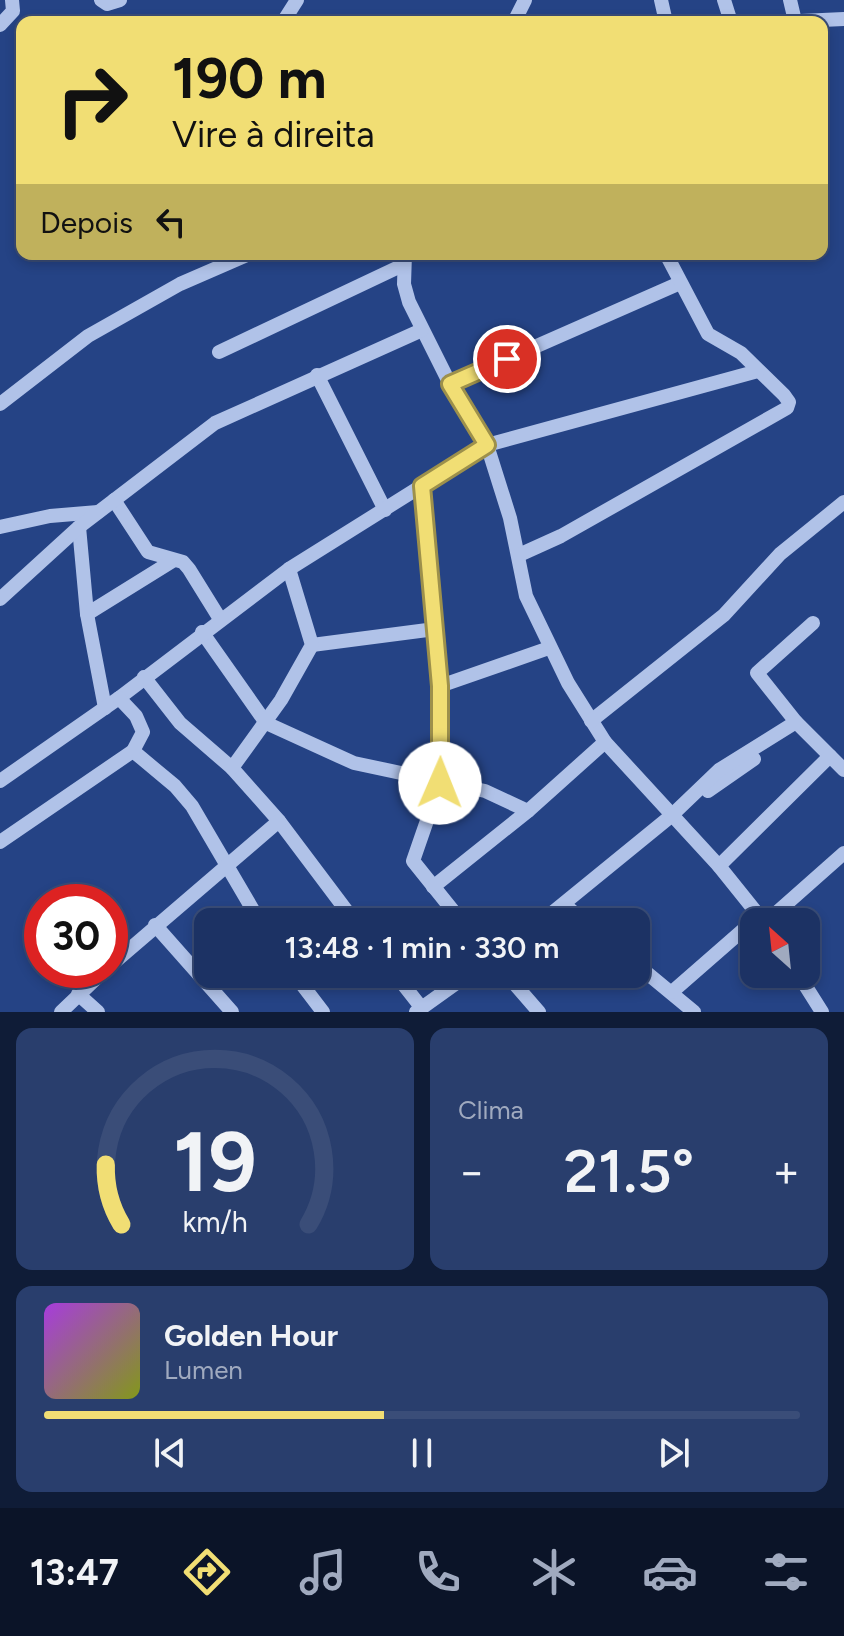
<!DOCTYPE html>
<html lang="pt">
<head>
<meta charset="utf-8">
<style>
	:root { --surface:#1c3264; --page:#293e6d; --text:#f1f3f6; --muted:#a0aabf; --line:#3a4d78; --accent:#f1de74 }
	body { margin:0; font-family:Figtree,sans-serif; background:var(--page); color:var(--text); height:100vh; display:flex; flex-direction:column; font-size:30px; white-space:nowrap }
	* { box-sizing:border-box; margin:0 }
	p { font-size:26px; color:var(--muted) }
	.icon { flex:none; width:44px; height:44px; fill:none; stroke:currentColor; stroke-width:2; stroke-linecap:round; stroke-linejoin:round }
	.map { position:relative; height:1012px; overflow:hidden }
	.side { display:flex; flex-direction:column; gap:16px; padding:16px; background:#0f1c37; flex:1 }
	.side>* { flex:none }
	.banner { position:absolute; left:16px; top:16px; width:812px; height:244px; border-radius:16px; box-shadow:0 4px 12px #0003,0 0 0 2px var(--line); background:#f1de74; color:#111; overflow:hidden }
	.needle { width:52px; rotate:333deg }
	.fabs { position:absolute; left:740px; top:908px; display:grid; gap:16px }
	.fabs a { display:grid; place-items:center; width:80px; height:80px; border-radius:16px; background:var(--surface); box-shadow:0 4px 12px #0003,0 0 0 2px var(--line); font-size:40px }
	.speed { position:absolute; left:24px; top:884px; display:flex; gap:16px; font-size:40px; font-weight:700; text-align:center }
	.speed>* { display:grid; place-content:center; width:104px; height:104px; border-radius:50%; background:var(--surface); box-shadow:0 4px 12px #0003,0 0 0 2px var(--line); line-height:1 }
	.speed .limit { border:12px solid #d22; background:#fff; color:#111 }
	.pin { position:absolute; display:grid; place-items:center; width:68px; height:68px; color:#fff; margin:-34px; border:4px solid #fff; border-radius:50%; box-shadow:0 2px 8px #0007 }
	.me { position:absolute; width:88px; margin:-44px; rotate:1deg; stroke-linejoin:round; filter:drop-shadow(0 0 6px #0008) }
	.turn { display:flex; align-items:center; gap:28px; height:168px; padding:0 24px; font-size:36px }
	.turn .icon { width:104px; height:104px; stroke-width:2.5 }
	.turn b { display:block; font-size:56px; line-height:68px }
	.then { display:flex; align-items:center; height:76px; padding:0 24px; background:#0003; gap:16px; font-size:30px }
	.big { font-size:60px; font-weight:600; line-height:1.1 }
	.side .widget { flex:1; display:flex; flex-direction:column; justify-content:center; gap:12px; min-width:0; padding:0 28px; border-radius:16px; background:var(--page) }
	.side .dial { align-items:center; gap:0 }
	.dial svg { height:208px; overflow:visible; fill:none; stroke:var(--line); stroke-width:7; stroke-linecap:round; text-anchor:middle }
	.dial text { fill:var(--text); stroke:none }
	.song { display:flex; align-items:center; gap:24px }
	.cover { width:96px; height:96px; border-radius:12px; background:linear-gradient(135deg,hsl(280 70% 55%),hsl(70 70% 35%)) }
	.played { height:8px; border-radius:4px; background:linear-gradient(90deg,var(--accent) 45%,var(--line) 45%) }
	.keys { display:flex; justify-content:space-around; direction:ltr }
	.heat { display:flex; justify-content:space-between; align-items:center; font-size:44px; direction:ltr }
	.side .tiles { flex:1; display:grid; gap:16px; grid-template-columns:1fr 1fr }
	.widget:last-child { grid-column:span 2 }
	.trip { position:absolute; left:194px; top:908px; width:456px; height:80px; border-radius:16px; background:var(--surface); box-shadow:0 4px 12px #0003,0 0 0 2px var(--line); font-weight:600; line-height:80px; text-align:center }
	.menu { display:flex; height:128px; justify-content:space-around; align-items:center; background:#0b1428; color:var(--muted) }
	.menu .icon { width:56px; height:56px }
	.menu .current { color:var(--accent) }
	.menu b { font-size:36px; color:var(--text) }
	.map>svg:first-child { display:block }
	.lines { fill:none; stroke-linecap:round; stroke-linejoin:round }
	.minor { stroke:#b0c2e8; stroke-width:14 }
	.route-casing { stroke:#9d904b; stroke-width:20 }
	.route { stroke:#f1de74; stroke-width:14 }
</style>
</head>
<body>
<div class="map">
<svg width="844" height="1012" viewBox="0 0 844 1012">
	<rect width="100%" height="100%" fill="#254385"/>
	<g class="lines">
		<g class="minor">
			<path d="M101,0L107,4L120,0"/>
			<path d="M661,0L666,22"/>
			<path d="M724,0L731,22"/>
			<path d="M790,0L795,21"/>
			<path d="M283,22L297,0"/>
			<path d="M514,22L525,0"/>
			<path d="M779,22L844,19"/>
			<path d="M0,25L13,11L12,0"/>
			<path d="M405,254L404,284L409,302L450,384L487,445L510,518L526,596L568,683L605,742L719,866L764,922"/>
			<path d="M219,352L403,265"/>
			<path d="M317,375L385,510"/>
			<path d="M450,384L680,283"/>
			<path d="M0,404L88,336L180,284L249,254"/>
			<path d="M422,486L442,722L440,783L413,861L462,922"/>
			<path d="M114,500L148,552L183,562L189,569L220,619"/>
			<path d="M0,527L50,516L98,512"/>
			<path d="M79,527L87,614L105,708"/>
			<path d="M519,555L561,536L787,408L789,402L784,395L741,353L708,334L666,254"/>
			<path d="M0,599L79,527L215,423L422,330"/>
			<path d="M87,614L174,560"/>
			<path d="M813,623L757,673L796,722L844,770"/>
			<path d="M202,632L266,723L354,763L485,791L528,811"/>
			<path d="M312,645L435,629"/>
			<path d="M144,677L180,723L232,768L279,821L355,922"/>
			<path d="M440,686L549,648"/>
			<path d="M591,721L724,615L780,554L844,502"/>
			<path d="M133,751L175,786L192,806L260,922"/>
			<path d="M232,768L281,700L312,645L289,569"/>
			<path d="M0,781L119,698L289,569L487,445L758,371"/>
			<path d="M708,791L754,759"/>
			<path d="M0,842L133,751L143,732L136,716L119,698"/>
			<path d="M719,866L830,756"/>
			<path d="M433,887L528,811L605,742"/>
			<path d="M564,904L585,922"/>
			<path d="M541,922L671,816L719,770L796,722"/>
			<path d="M766,922L844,853"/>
			<path d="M155,925L232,1012"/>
			<path d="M636,964L694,1012"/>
			<path d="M110,966L279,821"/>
			<path d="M294,974L323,1012"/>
			<path d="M395,974L421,1007"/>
			<path d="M506,974L539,1012"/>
			<path d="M798,974L822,1012"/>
			<path d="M672,992L759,916"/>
			<path d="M78,994L98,1012"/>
			<path d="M61,1012L105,970"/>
			<path d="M416,1012L469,974"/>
		</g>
	</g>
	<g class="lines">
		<defs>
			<path id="route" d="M440,783V686L422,486L487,445L450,384L507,359"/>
		</defs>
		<use href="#route" class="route-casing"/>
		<use href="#route" class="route"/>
	</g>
</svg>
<div class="fabs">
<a><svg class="needle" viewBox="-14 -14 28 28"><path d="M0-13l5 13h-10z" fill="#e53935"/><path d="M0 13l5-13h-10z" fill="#a0aabf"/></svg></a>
</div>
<div class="speed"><div class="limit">30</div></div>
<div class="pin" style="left:507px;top:359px;background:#d93025"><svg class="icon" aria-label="arrive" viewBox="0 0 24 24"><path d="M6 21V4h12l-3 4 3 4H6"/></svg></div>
<svg class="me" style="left:440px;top:783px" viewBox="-20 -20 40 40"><circle r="19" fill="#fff"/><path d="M0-13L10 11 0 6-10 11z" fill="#f1de74"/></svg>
<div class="trip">13:48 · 1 min · 330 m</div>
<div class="banner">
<div class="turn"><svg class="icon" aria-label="right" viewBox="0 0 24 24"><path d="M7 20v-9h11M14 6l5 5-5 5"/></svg><div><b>190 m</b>Vire à direita</div></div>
<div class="then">Depois<svg class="icon" aria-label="left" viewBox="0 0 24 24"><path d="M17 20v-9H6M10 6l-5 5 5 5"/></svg></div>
</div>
</div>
<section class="side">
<div class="tiles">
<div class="widget dial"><svg viewBox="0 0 100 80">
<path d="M14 69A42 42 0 1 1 86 69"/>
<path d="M14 69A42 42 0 0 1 8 46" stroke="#f1de74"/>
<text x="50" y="56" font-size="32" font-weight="700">19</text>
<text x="50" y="72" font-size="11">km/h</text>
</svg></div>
<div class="widget"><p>Clima</p>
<div class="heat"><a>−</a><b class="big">21.5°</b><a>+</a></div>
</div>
<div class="widget">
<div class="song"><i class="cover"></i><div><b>Golden Hour</b><p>Lumen</p></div></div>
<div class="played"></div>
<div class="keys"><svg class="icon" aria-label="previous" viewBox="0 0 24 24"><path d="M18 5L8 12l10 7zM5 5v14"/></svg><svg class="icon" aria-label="pause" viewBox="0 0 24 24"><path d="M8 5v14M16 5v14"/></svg><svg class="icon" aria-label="next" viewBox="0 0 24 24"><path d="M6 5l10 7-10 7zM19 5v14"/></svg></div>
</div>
</div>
</section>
<nav class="menu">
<b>13:47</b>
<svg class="icon current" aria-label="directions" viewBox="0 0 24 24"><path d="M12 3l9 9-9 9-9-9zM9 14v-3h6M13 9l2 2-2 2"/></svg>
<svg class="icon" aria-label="music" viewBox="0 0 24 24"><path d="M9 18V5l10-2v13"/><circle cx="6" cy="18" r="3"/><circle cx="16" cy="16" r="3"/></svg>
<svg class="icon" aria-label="phone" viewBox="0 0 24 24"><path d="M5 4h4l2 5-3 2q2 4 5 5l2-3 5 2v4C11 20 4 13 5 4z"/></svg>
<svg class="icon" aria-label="climate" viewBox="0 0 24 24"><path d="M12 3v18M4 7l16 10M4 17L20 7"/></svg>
<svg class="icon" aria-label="car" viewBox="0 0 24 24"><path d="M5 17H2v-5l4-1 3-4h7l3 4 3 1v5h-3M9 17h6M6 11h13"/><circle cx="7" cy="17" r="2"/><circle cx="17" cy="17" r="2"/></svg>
<svg class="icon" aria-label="filters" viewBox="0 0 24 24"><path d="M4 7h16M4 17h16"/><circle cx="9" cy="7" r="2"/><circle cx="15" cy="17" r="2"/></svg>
</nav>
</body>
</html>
